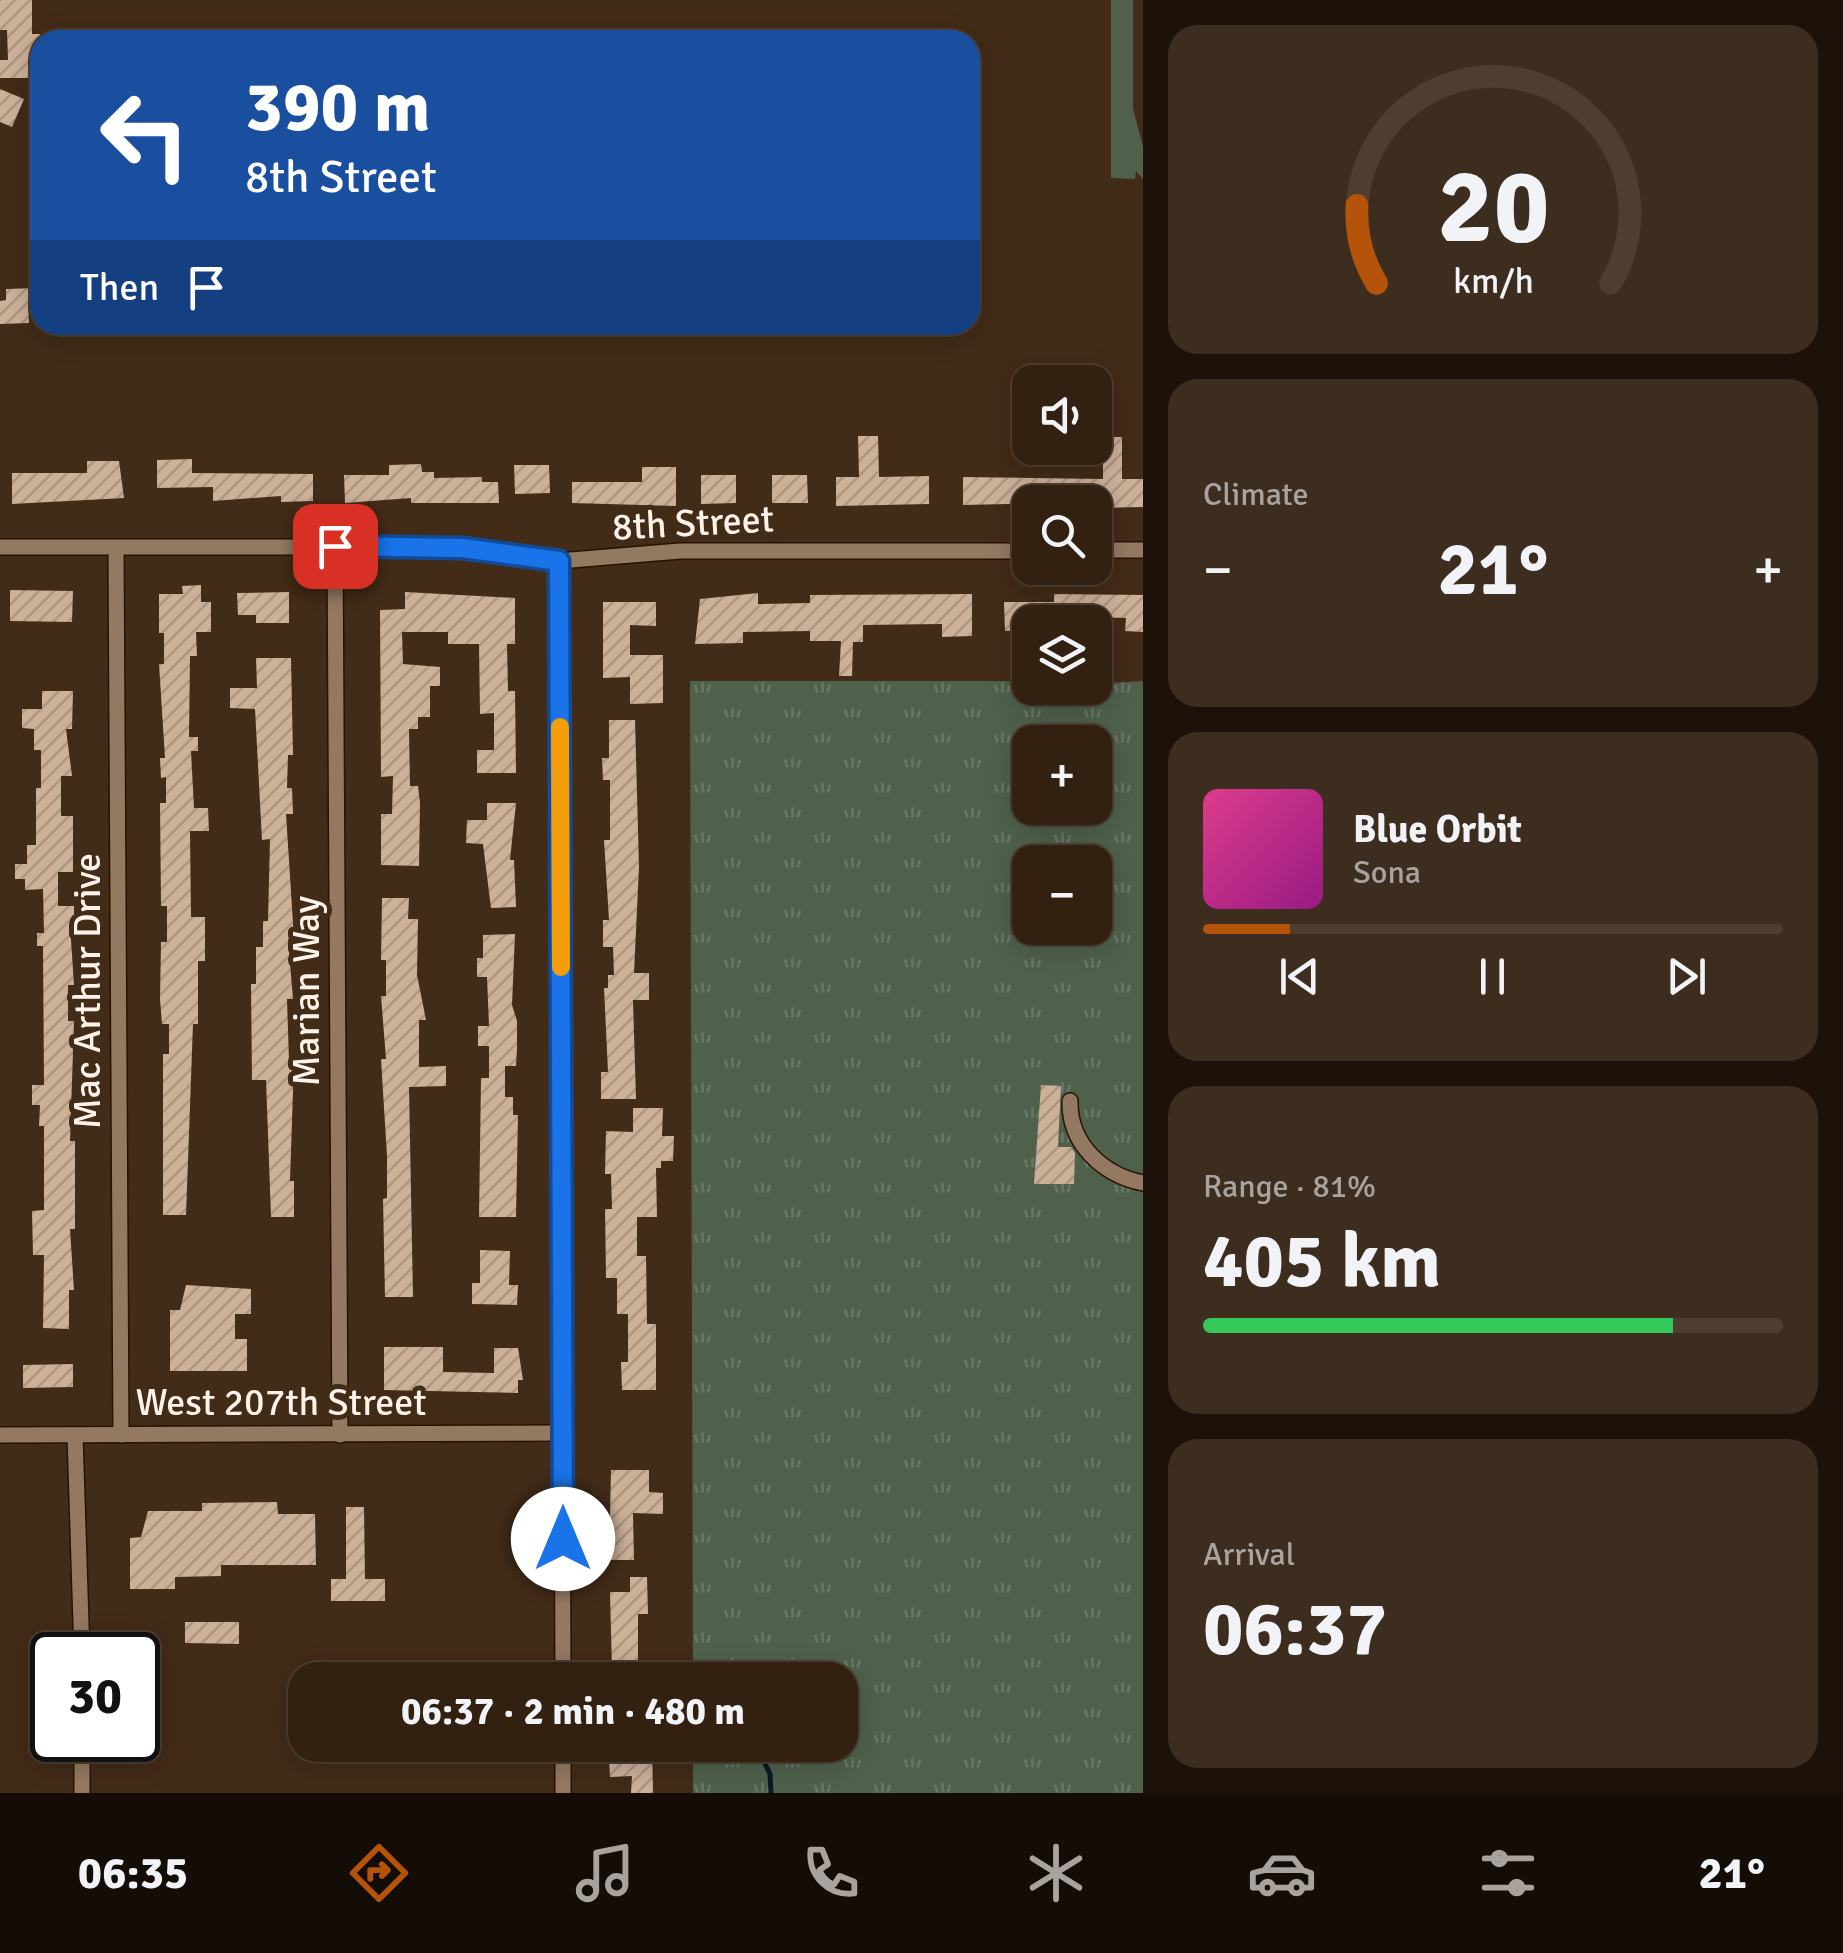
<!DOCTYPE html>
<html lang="en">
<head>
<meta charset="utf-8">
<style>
	:root { --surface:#322011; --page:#3d2d1f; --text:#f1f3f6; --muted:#a8a39f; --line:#4d3e31; --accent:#b45309 }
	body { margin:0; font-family:Signika,sans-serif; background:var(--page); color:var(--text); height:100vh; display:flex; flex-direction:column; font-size:38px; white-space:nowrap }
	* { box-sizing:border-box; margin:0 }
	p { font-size:32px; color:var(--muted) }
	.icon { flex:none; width:55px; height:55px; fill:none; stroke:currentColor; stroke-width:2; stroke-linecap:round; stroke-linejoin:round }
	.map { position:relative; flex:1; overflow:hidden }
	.panel { display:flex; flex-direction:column; gap:25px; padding:25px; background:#1c1209; width:700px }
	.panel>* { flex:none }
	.top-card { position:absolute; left:30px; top:30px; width:950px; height:305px; border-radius:30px; box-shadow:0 5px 25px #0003,0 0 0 2px var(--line); background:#1a4fa0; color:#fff; overflow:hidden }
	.buttons { position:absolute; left:1012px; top:365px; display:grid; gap:20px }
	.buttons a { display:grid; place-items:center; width:100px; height:100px; border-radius:20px; background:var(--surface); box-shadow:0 5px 25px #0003,0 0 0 2px var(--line); font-size:50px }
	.speed { position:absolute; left:30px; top:1632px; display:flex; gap:20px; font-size:50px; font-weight:700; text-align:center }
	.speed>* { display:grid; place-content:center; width:130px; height:130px; border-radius:50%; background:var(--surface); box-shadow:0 5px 25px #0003,0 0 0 2px var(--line); line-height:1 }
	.speed .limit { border:5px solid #111; border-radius:15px; background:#fff; color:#111 }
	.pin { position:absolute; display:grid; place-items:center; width:85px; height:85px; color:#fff; margin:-42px; border-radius:20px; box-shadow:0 5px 15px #0006 }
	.me { position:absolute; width:110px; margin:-55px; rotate:0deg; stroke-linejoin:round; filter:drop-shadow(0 0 8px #0008) }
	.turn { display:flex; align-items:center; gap:35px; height:210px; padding:0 50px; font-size:45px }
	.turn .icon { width:130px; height:130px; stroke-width:2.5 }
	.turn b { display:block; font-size:70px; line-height:85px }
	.then { display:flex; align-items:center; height:95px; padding:0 50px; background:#0003; gap:20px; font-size:38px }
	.big { font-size:75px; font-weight:700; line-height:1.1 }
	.panel .card { flex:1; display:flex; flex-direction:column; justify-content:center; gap:15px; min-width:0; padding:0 35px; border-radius:30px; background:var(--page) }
	.panel .dial { align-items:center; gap:0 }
	.dial svg { height:260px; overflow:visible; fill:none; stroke:var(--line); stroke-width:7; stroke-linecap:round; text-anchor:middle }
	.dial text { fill:var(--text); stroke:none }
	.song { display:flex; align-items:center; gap:30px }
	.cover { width:120px; height:120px; border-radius:15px; background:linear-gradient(135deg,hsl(330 70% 55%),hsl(310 70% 35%)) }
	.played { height:10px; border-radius:5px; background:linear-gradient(90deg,var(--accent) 15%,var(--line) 15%) }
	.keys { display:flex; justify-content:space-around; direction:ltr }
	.heat { display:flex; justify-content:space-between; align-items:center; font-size:55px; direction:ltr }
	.charge { height:15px; border-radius:8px; background:linear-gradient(90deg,#34c759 81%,var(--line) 0) }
	.trip { position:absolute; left:288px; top:1662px; width:570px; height:100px; border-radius:30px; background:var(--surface); box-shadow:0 5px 25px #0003,0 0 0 2px var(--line); font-weight:700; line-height:100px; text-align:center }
	.tab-bar { display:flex; height:160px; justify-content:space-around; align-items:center; background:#140d07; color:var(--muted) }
	.tab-bar .icon { width:70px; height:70px }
	.tab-bar .current { color:var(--accent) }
	.tab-bar b { font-size:45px; color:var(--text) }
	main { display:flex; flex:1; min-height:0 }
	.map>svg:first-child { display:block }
	.grass { fill:url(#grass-tufts); fill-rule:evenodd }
	.pitch { fill:#4f614b }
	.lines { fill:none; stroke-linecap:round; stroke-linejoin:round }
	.stream { stroke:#061a2b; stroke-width:5 }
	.building { fill:url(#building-hatch) }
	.minor-casing { stroke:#281301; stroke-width:18 }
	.minor { stroke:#947962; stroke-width:15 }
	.route-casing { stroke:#114b97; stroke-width:25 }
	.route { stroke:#1a73e8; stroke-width:18 }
	.slow { stroke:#f59e0b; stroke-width:18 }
	.labels { text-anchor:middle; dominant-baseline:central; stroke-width:10; stroke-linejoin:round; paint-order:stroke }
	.street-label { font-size:38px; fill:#fff3e9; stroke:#422b17 }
</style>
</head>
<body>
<main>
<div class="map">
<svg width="1143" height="1793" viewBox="0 0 1143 1793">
	<defs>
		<pattern id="grass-tufts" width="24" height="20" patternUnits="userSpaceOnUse" patternTransform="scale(2.5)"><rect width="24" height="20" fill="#4f614b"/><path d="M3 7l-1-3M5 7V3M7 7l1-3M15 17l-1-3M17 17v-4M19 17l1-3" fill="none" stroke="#697865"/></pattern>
		<pattern id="building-hatch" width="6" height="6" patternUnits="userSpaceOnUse" patternTransform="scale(2.5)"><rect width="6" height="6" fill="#ccb098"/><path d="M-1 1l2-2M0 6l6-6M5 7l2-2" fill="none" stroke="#ac9684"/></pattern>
	</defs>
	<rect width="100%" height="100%" fill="#422b17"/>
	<path class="grass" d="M690,681H1030V688L1143,681V1793H693V1745H840V1680H693ZM1030,742H1095V808H1030ZM1030,862H1095V928H1030Z"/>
	<path class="pitch" d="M1111,0H1133V109L1143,146V179L1136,171L1135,179L1111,178Z"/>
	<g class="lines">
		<path class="stream" d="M756,1745L770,1774L771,1793"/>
	</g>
	<g class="building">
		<path d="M0,0H32V34H40V50H32V78H0V60H8L7,30H0Z"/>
		<path d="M0,89L24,99L12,127L0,122Z"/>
		<path d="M36,288V305H28L29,323L0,324V301L6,300V289Z"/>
		<path d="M858,436H878L879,477L929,476V504L836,506V477H859Z"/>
		<path d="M1103,437H1122V479H1143V507L1095,508V502L963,505V477L1103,479Z"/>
		<path d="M192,459V473L313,474V501L281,502V496L213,501V487L157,488V460Z"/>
		<path d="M87,461H119L124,498L12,504V473H87Z"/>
		<path d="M421,464L422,472H434V478L482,477V482H498L499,503H411V498L345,503L344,475H389V465Z"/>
		<path d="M514,465H549L550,493L515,494Z"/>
		<path d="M642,467H676V506L572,503V482H642Z"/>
		<path d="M701,475H736V503L701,504Z"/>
		<path d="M772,475H807L808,503H772Z"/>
		<path d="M201,585V602H211V632H196L197,656H190L189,737H198V751H191L194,808H208L209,831H190L191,917H205V961H198V1024H193L186,1215H163V1054H169V1024H162L160,999L161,942H167V906H161L160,803H166V777L161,778L160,758H165L159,664H164V633H159V594H183L182,586Z"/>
		<path d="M10,590L73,591L72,622L10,621Z"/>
		<path d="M289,592V623H256V615H238L237,593Z"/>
		<path d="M405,592L515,598V644H507L508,691H515L516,773H477V750H494V713L480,714L479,644H448V632H402L403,664L440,667V686H430V717H418V729H409L410,786H418L420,803L419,866L381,865V814H392L393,776L381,777L380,610L405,609Z"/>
		<path d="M758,593V604L810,603V595L972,594V636L942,637V624L863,625V642H853L852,676H839L841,641H810V631L743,632V643L695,644L700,599Z"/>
		<path d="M1054,594L1143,595V632L1125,631L1126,618L1088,617V622H1030V630L1005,631L1004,602H1054Z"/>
		<path d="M603,602H656V626L630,625V655H663V703L630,704V677L603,678Z"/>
		<path d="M256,658H291L293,755H288L287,788H292L293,814H286L294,939H288L293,999H287L289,1061H294L290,1181H294V1217H271L266,1080H252L251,984H256V947H263V921H268L270,839L262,840L255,709L230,708V688H257Z"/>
		<path d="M42,691H73L72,729H66L72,776H61V816H73V872H58V906H74V925H70L74,985H68V1021H74L70,1141H75V1229H70L74,1290H69V1329L43,1328L44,1255H33L32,1211L44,1210V1126H39L40,1105H32V1085H44L43,946H37V933H44L43,889L25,890V879H15V864H27V845H36V788H41V750H34V729L22,728V709H42Z"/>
		<path d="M609,720H635L639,867L634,973H649V1000H633L636,1099H601V1072H608L604,988H608V975H614L613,947H603V920H609L604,840H610V780H603L602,758H609Z"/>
		<path d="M487,803H516L510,860H514L516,907L491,908L483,844L466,843L467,820H487Z"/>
		<path d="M382,898H409L408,919H418L417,975L426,1020H419V1067L446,1066V1086L409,1087L413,1297H385L383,1199L387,1198V1156L381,1059H386L381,996H386V960H381Z"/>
		<path d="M515,934L512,1005L517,1021V1048L516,1066H505V1097H513V1115H518L516,1217H479L481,1078H489V1046H478V1026H489L487,977H477V958H483V935Z"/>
		<path d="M1041,1085L1061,1086L1058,1147H1071L1075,1153L1074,1184H1034Z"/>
		<path d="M633,1108H663L662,1136H674L673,1161H661V1168H656L657,1217H637V1256H646L647,1324H656V1390H622L621,1362H628V1314H617V1278H606L605,1209H612L611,1174H605L606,1131L633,1132Z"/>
		<path d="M480,1250L510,1251L509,1285H518L517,1305L472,1304V1283H480Z"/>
		<path d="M186,1285L251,1289V1314H235V1339H247V1371H170V1310H180Z"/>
		<path d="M384,1347H443V1372L494,1373V1348H518L523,1380H518V1393L384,1390Z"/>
		<path d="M73,1364V1387L23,1388V1365Z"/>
		<path d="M611,1470H649V1492L663,1493V1514L633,1513L634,1560H609Z"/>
		<path d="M277,1502L278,1514H315L316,1565H221V1576L175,1577V1589H130V1538L141,1537L148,1511H202V1503Z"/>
		<path d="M346,1507H364L365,1579H385V1601H331V1579H346Z"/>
		<path d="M630,1577H647L648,1614H638V1671H612L610,1592H630Z"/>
		<path d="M185,1622H239V1644L185,1643Z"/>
		<path d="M628,1745H652L653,1793H631L632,1776L610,1777L609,1758H628Z"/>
	</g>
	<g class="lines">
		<defs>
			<g id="minor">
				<path d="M335,546L340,1435"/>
				<path d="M0,547H436L559,561L680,551H1030"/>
				<path d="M116,548L121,1435"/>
				<path d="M1095,550H1143"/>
				<path d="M559,561L563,1680"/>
				<path d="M1070,1101C1069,1144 1103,1175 1143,1183"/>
				<path d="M0,1435L563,1433"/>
				<path d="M75,1435L82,1655"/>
				<path d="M82,1740V1793"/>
				<path d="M563,1745V1793"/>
			</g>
		</defs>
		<use href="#minor" class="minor-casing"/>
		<use href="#minor" class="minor"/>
	</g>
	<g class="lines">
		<defs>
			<path id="route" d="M335,546L462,548L559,561L563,1539"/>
		</defs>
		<use href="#route" class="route-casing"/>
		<use href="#route" class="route"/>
		<path class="slow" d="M560,727L561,967"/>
	</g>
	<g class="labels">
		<g class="street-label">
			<text transform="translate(693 523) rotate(-3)">8th Street</text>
			<text transform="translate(87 991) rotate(-90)">Mac Arthur Drive</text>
			<text transform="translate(306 991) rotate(-90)">Marian Way</text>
			<text x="281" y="1402">West 207th Street</text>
		</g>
	</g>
</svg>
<div class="buttons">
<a><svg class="icon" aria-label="sound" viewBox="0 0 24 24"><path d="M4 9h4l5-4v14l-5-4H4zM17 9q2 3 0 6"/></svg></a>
<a><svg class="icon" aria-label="search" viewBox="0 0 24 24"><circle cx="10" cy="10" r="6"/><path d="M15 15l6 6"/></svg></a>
<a><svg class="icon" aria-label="layers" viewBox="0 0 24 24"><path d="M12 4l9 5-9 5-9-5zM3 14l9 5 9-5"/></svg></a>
<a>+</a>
<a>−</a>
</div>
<div class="speed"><div class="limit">30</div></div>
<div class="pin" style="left:335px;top:546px;background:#d93025"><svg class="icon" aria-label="arrive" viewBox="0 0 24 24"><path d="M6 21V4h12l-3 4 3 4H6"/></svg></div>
<svg class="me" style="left:563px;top:1539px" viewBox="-20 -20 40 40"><circle r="19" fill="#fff"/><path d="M0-13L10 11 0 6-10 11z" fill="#1a73e8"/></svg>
<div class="trip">06:37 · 2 min · 480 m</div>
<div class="top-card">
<div class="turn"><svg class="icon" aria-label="left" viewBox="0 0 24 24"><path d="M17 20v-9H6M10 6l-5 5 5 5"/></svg><div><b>390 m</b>8th Street</div></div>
<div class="then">Then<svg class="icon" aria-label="arrive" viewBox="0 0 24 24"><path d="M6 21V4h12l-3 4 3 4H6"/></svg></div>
</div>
</div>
<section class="panel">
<div class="card dial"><svg viewBox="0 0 100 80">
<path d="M14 69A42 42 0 1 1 86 69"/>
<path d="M14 69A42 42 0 0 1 8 45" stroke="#b45309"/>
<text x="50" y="56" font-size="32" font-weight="700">20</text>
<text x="50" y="72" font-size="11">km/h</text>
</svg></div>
<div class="card"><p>Climate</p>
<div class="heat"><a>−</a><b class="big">21°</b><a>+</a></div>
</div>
<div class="card">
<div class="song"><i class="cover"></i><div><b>Blue Orbit</b><p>Sona</p></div></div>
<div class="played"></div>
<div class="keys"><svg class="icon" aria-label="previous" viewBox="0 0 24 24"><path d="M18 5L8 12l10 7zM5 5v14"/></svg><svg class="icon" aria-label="pause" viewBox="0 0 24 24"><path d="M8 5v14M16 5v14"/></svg><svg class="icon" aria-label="next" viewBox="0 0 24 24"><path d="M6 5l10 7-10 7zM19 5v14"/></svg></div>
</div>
<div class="card"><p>Range · 81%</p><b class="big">405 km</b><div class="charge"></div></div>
<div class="card"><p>Arrival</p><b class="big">06:37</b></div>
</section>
</main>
<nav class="tab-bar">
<b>06:35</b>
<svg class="icon current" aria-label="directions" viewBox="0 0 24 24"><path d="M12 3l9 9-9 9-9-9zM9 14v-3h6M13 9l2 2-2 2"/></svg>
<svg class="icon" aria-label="music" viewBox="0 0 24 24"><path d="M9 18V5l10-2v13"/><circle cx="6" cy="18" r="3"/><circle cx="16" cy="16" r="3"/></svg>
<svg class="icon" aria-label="phone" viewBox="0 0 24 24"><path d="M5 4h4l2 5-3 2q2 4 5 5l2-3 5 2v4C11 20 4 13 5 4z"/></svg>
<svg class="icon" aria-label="climate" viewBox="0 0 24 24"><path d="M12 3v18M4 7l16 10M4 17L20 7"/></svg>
<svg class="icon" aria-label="car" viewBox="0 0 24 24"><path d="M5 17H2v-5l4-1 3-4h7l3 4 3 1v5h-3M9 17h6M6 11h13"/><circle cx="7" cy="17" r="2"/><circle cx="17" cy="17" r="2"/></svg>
<svg class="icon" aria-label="filters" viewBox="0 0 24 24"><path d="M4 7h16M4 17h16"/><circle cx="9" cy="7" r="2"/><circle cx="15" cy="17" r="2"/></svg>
<b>21°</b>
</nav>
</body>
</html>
